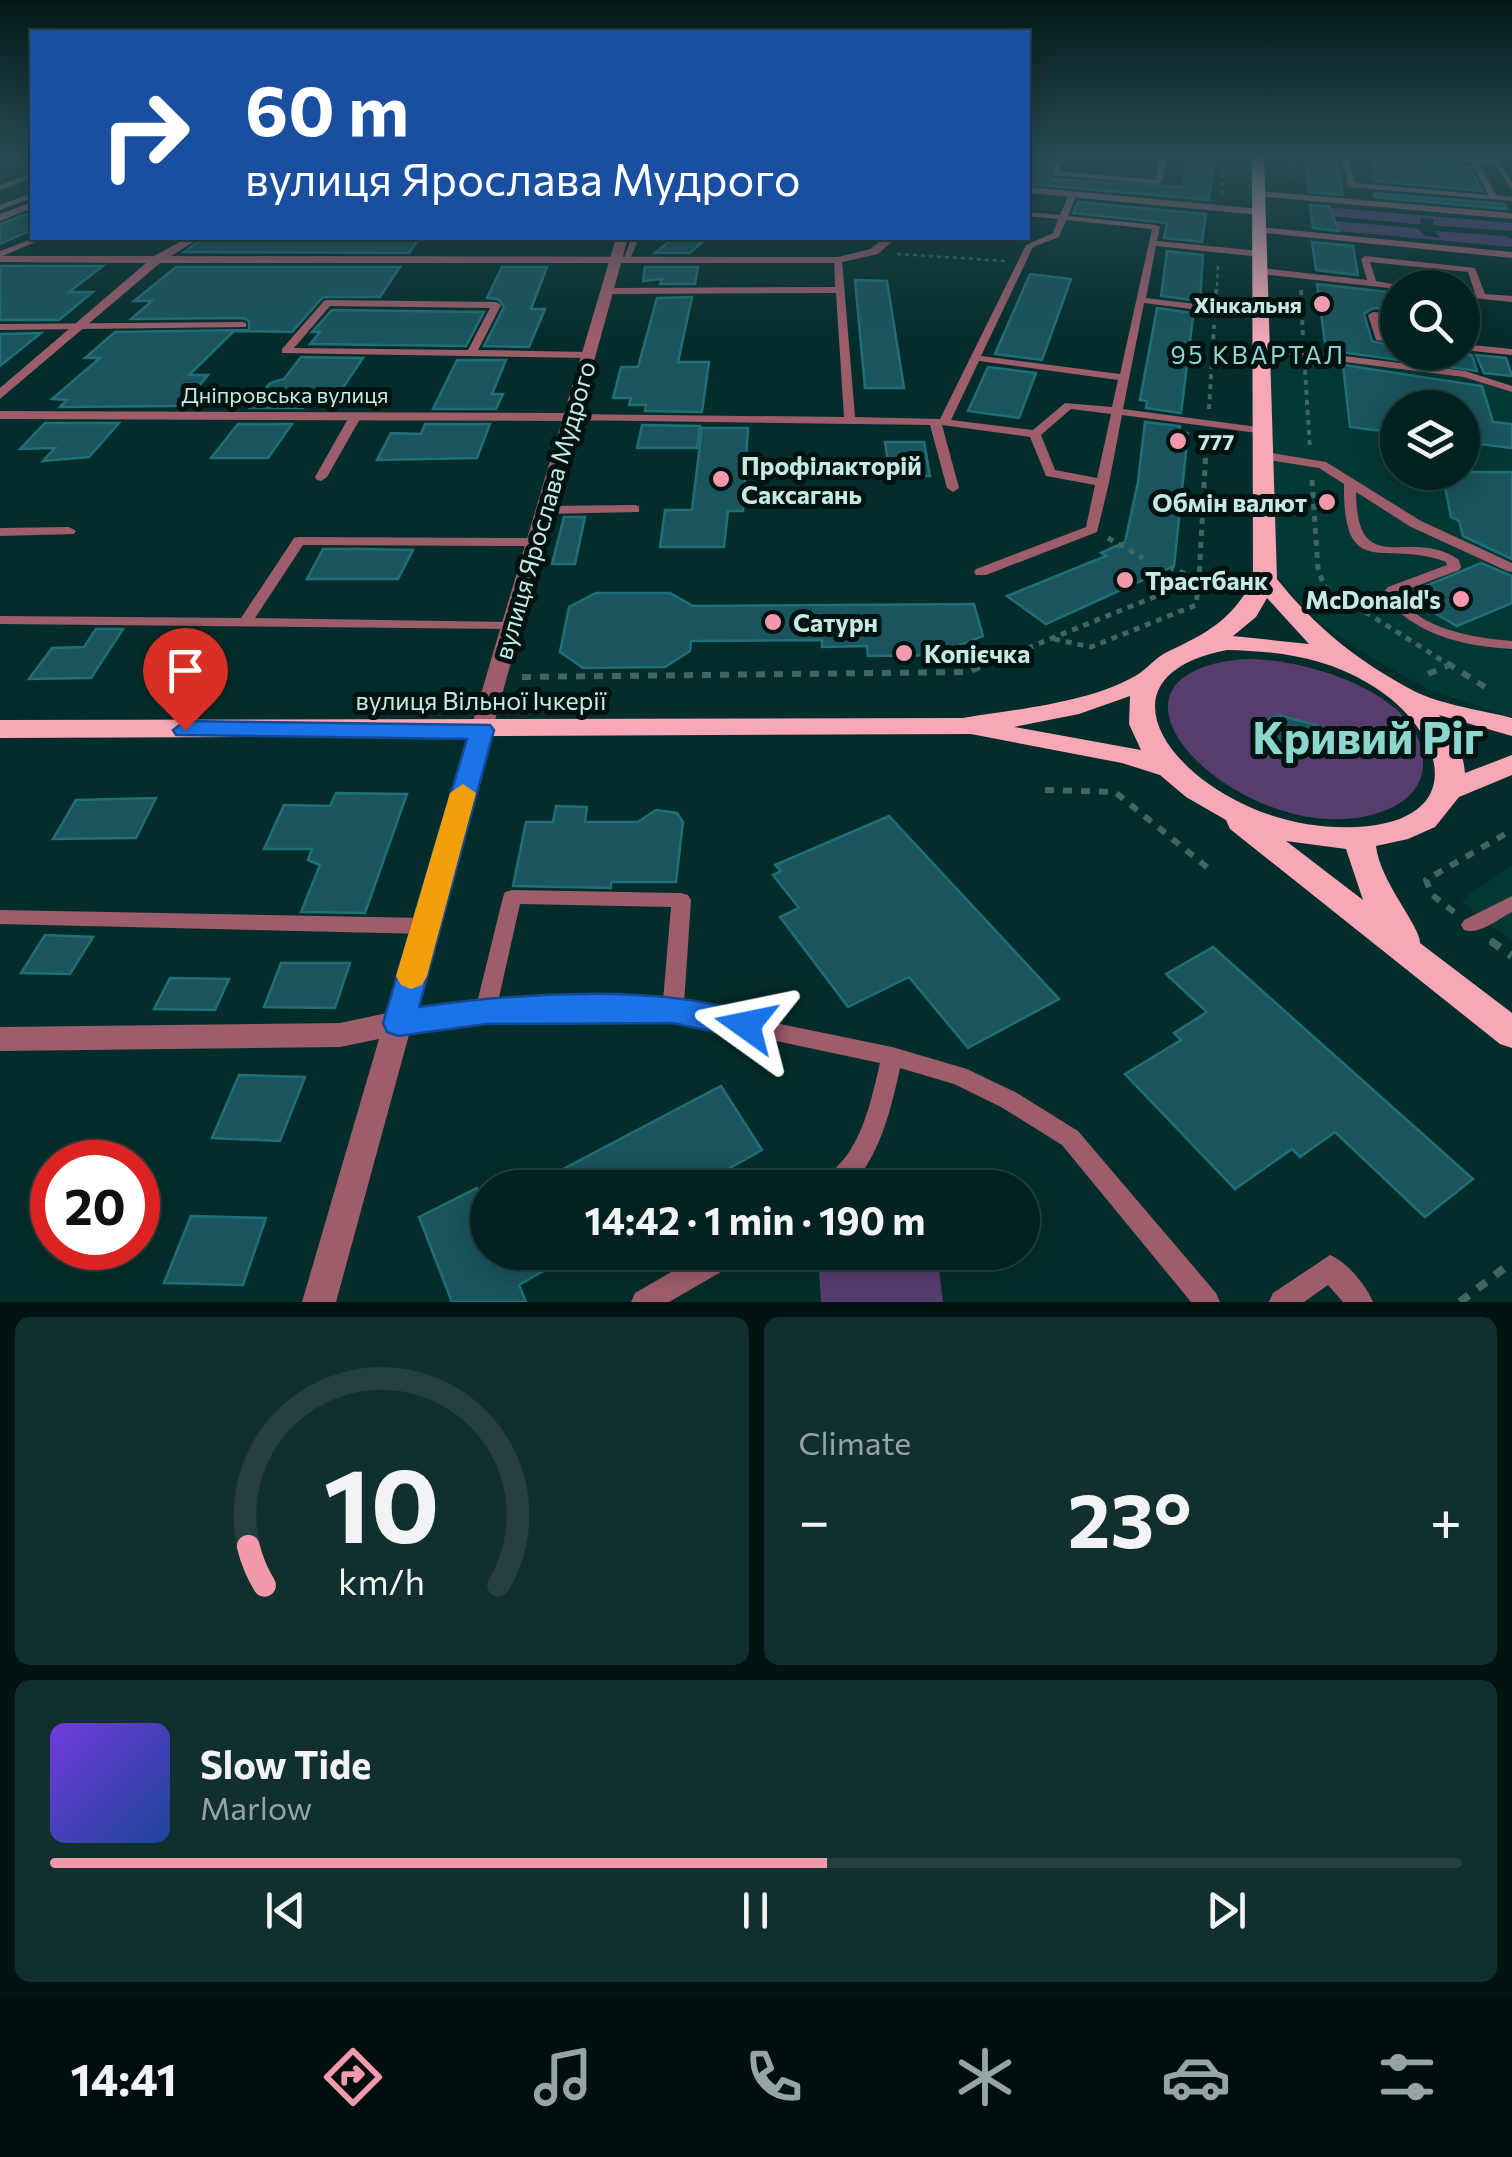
<!DOCTYPE html>
<html lang="en">
<head>
<meta charset="utf-8">
<style>
	:root { --surface:#022220; --page:#102f2d; --text:#f1f3f6; --muted:#96a4a5; --line:#233f3e; --accent:#f29aac }
	body { margin:0; font-family:Commissioner,sans-serif; background:var(--page); color:var(--text); height:100vh; display:flex; flex-direction:column; font-size:38px; white-space:nowrap }
	* { box-sizing:border-box; margin:0 }
	p { font-size:32px; color:var(--muted) }
	.icon { flex:none; width:55px; height:55px; fill:none; stroke:currentColor; stroke-width:2; stroke-linecap:round; stroke-linejoin:round }
	.map { position:relative; height:1302px; overflow:hidden }
	.panel { display:flex; flex-direction:column; gap:15px; padding:15px; background:#011312; flex:1 }
	.panel>* { flex:none }
	.banner { position:absolute; left:30px; top:30px; width:1000px; height:210px; border-radius:0px; box-shadow:0 5px 25px #0003,0 0 0 2px var(--line); background:#1a4fa0; color:#fff; overflow:hidden }
	.buttons { position:absolute; left:1380px; top:270px; display:grid; gap:20px }
	.buttons a { display:grid; place-items:center; width:100px; height:100px; border-radius:50%; background:var(--surface); box-shadow:0 5px 25px #0003,0 0 0 2px var(--line); font-size:50px }
	.speed { position:absolute; left:30px; top:1140px; display:flex; gap:20px; font-size:50px; font-weight:700; text-align:center }
	.speed>* { display:grid; place-content:center; width:130px; height:130px; border-radius:50%; background:var(--surface); box-shadow:0 5px 25px #0003,0 0 0 2px var(--line); line-height:1 }
	.speed .limit { border:15px solid #d22; background:#fff; color:#111 }
	.pin { position:absolute; display:grid; place-items:center; width:85px; height:85px; color:#fff; margin:-102px -42px; border-radius:50% 50% 50% 0; rotate:-45deg; box-shadow:0 0 10px #0007 }
	.pin .icon { rotate:45deg }
	.me { position:absolute; width:110px; margin:-55px; rotate:282deg; stroke-linejoin:round; filter:drop-shadow(0 0 8px #0008) }
	.turn { display:flex; align-items:center; gap:35px; height:210px; padding:0 50px; font-size:45px }
	.turn .icon { width:130px; height:130px; stroke-width:2.5 }
	.turn b { display:block; font-size:70px; line-height:85px }
	.big { font-size:75px; font-weight:700; line-height:1.1 }
	.panel .widget { flex:1; display:flex; flex-direction:column; justify-content:center; gap:15px; min-width:0; padding:0 35px; border-radius:15px; background:var(--page) }
	.panel .dial { align-items:center; gap:0 }
	.dial svg { height:260px; overflow:visible; fill:none; stroke:var(--line); stroke-width:7; stroke-linecap:round; text-anchor:middle }
	.dial text { fill:var(--text); stroke:none }
	.song { display:flex; align-items:center; gap:30px }
	.cover { width:120px; height:120px; border-radius:15px; background:linear-gradient(135deg,hsl(260 70% 55%),hsl(220 70% 35%)) }
	.played { height:10px; border-radius:5px; background:linear-gradient(90deg,var(--accent) 55%,var(--line) 55%) }
	.keys { display:flex; justify-content:space-around; direction:ltr }
	.heat { display:flex; justify-content:space-between; align-items:center; font-size:55px; direction:ltr }
	.panel .tiles { flex:1; display:grid; gap:15px; grid-template-columns:1fr 1fr }
	.widget:last-child { grid-column:span 2 }
	.trip { position:absolute; left:470px; top:1170px; width:570px; height:100px; border-radius:50px; background:var(--surface); box-shadow:0 5px 25px #0003,0 0 0 2px var(--line); font-weight:700; line-height:100px; text-align:center }
	.menu { display:flex; height:160px; justify-content:space-around; align-items:center; background:#010e0d; color:var(--muted) }
	.menu .icon { width:70px; height:70px }
	.menu .current { color:var(--accent) }
	.menu b { font-size:45px; color:var(--text) }
	.map>svg:first-child { display:block }
	.built { fill:#043834; fill-rule:evenodd }
	.green { fill:#573d6f }
	.building { fill:#1a545c; stroke:#206f78; stroke-width:2.5 }
	.lines { fill:none; stroke-linecap:round; stroke-linejoin:round }
	.path-far4 { stroke:#3e6662; stroke-width:2.5; stroke-dasharray:4 4; stroke-linecap:butt }
	.path-far3 { stroke:#3e6662; stroke-width:4; stroke-dasharray:5 5; stroke-linecap:butt }
	.path-far2 { stroke:#3e6662; stroke-width:5; stroke-dasharray:6 6; stroke-linecap:butt }
	.path-far1 { stroke:#3e6662; stroke-width:6; stroke-dasharray:9 9; stroke-linecap:butt }
	.path { stroke:#3e6662; stroke-width:8; stroke-dasharray:11 11; stroke-linecap:butt }
	.service { fill:#9e5d6b; fill-rule:evenodd }
	.minor { fill:#9e5d6b; fill-rule:evenodd }
	.tertiary { fill:#9e5d6b; fill-rule:evenodd }
	.primary { fill:#f8a7b7; fill-rule:evenodd }
	.route { fill:#1a73e8; stroke:#114b97; stroke-width:2.5 }
	.slow { fill:#f59e0b }
	.poi-dot { fill:#f29aac; stroke:#001311; stroke-width:4 }
	.labels { text-anchor:middle; dominant-baseline:central; stroke-width:10; stroke-linejoin:round; paint-order:stroke }
	.far-poi-label { font-size:22px; font-weight:bold; fill:#c5e9e4; stroke:#001311; text-anchor:end }
	.far-street-label { font-size:22px; fill:#c5e9e4; stroke:#001311 }
	.far-quarter-label { font-size:25px; letter-spacing:2.5px; fill:#8cd6cd; stroke:#001311 }
	.poi-label { font-size:25px; font-weight:bold; fill:#c5e9e4; stroke:#001311; text-anchor:start }
	.street-label { font-size:25px; fill:#c5e9e4; stroke:#001311 }
	.town-label { font-size:45px; font-weight:bold; fill:#8cd6cd; stroke:#001311 }
</style>
</head>
<body>
<div class="map">
<svg width="1512" height="1302" viewBox="0 0 1512 1302">
	<rect width="100%" height="100%" fill="#032d2a"/>
	<g class="built">
		<path d="M1263,349L1465,374L1512,389V717L1431,691L1371,658L1311,616L1278,578L1266,550ZM1398,408H1462V472H1398Z"/>
		<path d="M1512,864V941L1461,901Z"/>
	</g>
	<g class="green">
		<path d="M1324,207L1512,223V231L1441,226L1433,225L1434,219L1420,218L1421,224H1415L1332,216Z"/>
		<path d="M1333,221L1416,228L1426,236L1440,238L1435,231L1505,236L1512,239V247L1328,230Z"/>
		<path d="M1243,659C1299,657 1428,692 1423,766C1422,785 1409,799 1393,807C1264,869 1055,677 1243,659Z"/>
		<path d="M818,1253H937L943,1302H821Z"/>
	</g>
	<g class="building">
		<path d="M1188,158H1214L1209,200L1028,184V159L1053,161L1048,174L1051,179L1183,187Z"/>
		<path d="M1305,158H1336L1343,195L1309,192Z"/>
		<path d="M1375,158H1420L1424,162L1470,167L1482,191L1374,181Z"/>
		<path d="M1374,193L1504,204L1507,209L1374,197Z"/>
		<path d="M1078,202L1206,214L1202,242L1164,238L1167,223L1073,213Z"/>
		<path d="M1310,205L1329,206L1339,231L1313,228Z"/>
		<path d="M32,212V230L0,244V224Z"/>
		<path d="M203,238H370L368,240H418L409,253L184,252Z"/>
		<path d="M673,238H707L690,253H655Z"/>
		<path d="M1312,242L1353,246L1358,275L1316,270Z"/>
		<path d="M1167,251L1203,255L1200,301L1161,296Z"/>
		<path d="M0,266H103L69,292H93L59,320H0Z"/>
		<path d="M176,267H400L380,297H323L292,332L234,331L189,375H208L182,406L60,407L67,400L52,399L100,358H85L115,332L249,330V321L243,318L131,319L152,301H134Z"/>
		<path d="M502,267H547L531,309H545L529,347L484,346L504,307L498,299L487,298Z"/>
		<path d="M645,267H698L695,284H660L662,279L643,281Z"/>
		<path d="M1030,274L1071,279L1042,360L995,354Z"/>
		<path d="M855,280L887,281L904,388H865Z"/>
		<path d="M1317,284L1398,293V310L1373,308L1364,314L1372,341L1398,347V352L1472,355L1477,371L1326,350Z"/>
		<path d="M692,297L678,362H709L702,412L645,411L646,405H629L631,398H613L621,367H638L657,298Z"/>
		<path d="M1157,308L1199,314L1193,317L1181,413L1146,408L1147,401L1140,400Z"/>
		<path d="M332,310L484,312L466,346L310,344L320,332H312Z"/>
		<path d="M41,333L0,366V334Z"/>
		<path d="M1476,355L1506,358L1512,376L1484,373Z"/>
		<path d="M301,357L363,358L336,398H318L303,408H250L270,383L284,379Z"/>
		<path d="M457,360H506L492,394H503L496,409H433Z"/>
		<path d="M1343,365L1482,386L1493,422L1512,424V448L1462,442V408H1398V433L1350,427Z"/>
		<path d="M988,367L1036,373L1019,418L968,411Z"/>
		<path d="M1145,422L1180,426L1179,432L1188,433L1174,566L1046,624L1007,596L1106,556L1101,553L1125,542L1138,482Z"/>
		<path d="M45,423H119L89,457L43,461L55,448L20,449Z"/>
		<path d="M238,424H292L268,458H211Z"/>
		<path d="M425,424H490L477,458L377,460L391,433L421,434Z"/>
		<path d="M642,425L700,426L697,448H637Z"/>
		<path d="M702,428H748L743,511H728L724,547H660L665,510H692Z"/>
		<path d="M885,442H924L930,476H890Z"/>
		<path d="M1442,472H1512V559L1463,536L1459,521L1451,517Z"/>
		<path d="M564,517H585L575,564H552Z"/>
		<path d="M323,549H360L413,550L398,579H307Z"/>
		<path d="M1481,563L1512,576V603L1457,626L1404,595Z"/>
		<path d="M596,593H670L693,606L974,604L983,636L944,651L945,655L868,656L867,646L822,647V640L691,641L690,651L665,667L583,668L560,652L569,607Z"/>
		<path d="M96,629H123L91,678L29,679L52,648L84,647Z"/>
		<path d="M1278,715L1316,725L1328,740L1326,749L1301,756L1276,748L1262,728L1267,720Z"/>
		<path d="M336,793L407,794L365,913L301,912L320,865L308,860L312,849H264L284,805L330,806Z"/>
		<path d="M156,798L136,838L53,839L76,800Z"/>
		<path d="M556,806L587,807L585,822H638L656,810L677,813L683,822L676,882H611V888L513,886L526,822H553Z"/>
		<path d="M889,816L1059,999L968,1048L909,977L848,1007L780,917L799,908L773,875L781,871L775,865Z"/>
		<path d="M45,935L93,937L70,974L21,973Z"/>
		<path d="M1213,947L1473,1179L1425,1217L1335,1132L1300,1157L1292,1149L1235,1189L1125,1074L1181,1040L1174,1033L1207,1012L1166,974Z"/>
		<path d="M281,963H350L335,1008L264,1007Z"/>
		<path d="M170,978L229,979L215,1010L154,1009Z"/>
		<path d="M239,1075L305,1077L280,1141L212,1138Z"/>
		<path d="M721,1086L762,1150L694,1188H527Z"/>
		<path d="M477,1188L488,1212V1252H577L519,1285L526,1302H452L419,1217Z"/>
		<path d="M191,1216L266,1218L243,1285L164,1283Z"/>
	</g>
	<g class="lines">
		<g class="path-far4">
			<path d="M1289,158L1291,179"/>
			<path d="M1290,167L1332,170"/>
			<path d="M1222,194L1224,158"/>
			<path d="M897,254L1006,261"/>
			<path d="M1217,286L1218,265"/>
		</g>
		<g class="path-far3">
			<path d="M1301,290L1303,339"/>
			<path d="M1216,294L1217,284"/>
			<path d="M1305,370L1310,449"/>
			<path d="M1209,409L1214,325"/>
			<path d="M1206,452L1207,440"/>
		</g>
		<g class="path-far2">
			<path d="M1312,480L1318,568L1324,586L1451,666"/>
			<path d="M1108,538L1143,558"/>
			<path d="M1054,639L1091,647L1196,605L1199,579L1171,568"/>
			<path d="M983,666L1199,579L1206,449"/>
		</g>
		<g class="path-far1">
			<path d="M1447,663L1485,687"/>
			<path d="M1428,674L1449,665"/>
			<path d="M522,677L968,672L989,663"/>
			<path d="M1045,790L1115,792L1208,868"/>
			<path d="M1454,912L1432,895L1426,880L1512,830"/>
			<path d="M1490,940L1495,943"/>
		</g>
		<g class="path">
			<path d="M1491,941L1512,956"/>
			<path d="M1460,1302L1512,1262"/>
		</g>
		<g class="service">
			<path d="M1058,158H1065L1058,171L1155,180L1160,158H1168L1162,182L1158,184L1051,175Z"/>
			<path d="M1342,158H1349L1355,183L1488,195L1472,163L1424,158L1492,160L1491,158H1497L1512,182V190L1495,165L1479,164L1496,195L1512,197V201L1349,187Z"/>
			<path d="M32,174V178L0,190V185Z"/>
			<path d="M1073,192L1077,194L1068,216L1156,225L1160,227L1157,241L1261,251L1265,254L1261,257L1156,246L1146,298L1262,312L1267,315L1262,318L1144,303L1123,409L1265,428L1271,431L1265,434L1122,415L1109,483L1097,532L986,575H976L974,572L976,569L1086,527L1095,485L1046,476L1030,437L942,425L959,488L953,492L947,488L930,425L569,420L563,417L569,414L844,417L836,293L605,294L600,291L605,288L835,287L834,260L838,257L842,260L855,417L940,419L1026,245L1053,233L1058,219L1028,216V212L1060,215L1069,194ZM1066,220L1152,229L1120,374L981,356L1033,247L1059,237ZM979,361L1118,380L1112,407L1065,403L1033,430L951,420ZM1071,409L1111,414L1097,478L1055,470L1041,435Z"/>
			<path d="M32,193V198L0,210V205Z"/>
			<path d="M35,238H45L0,257V251Z"/>
			<path d="M631,238H639L630,259H624Z"/>
			<path d="M1365,256L1475,268L1485,294L1512,296V302L1462,297V291L1475,293L1468,272L1370,262L1376,281L1416,288L1398,289L1261,274L1257,271L1261,268L1367,280L1361,259Z"/>
			<path d="M327,300L496,302L501,305L478,350L587,352L592,355L587,358L282,353V349L324,301ZM330,306L490,308L468,350L294,348Z"/>
			<path d="M1373,312L1398,314V320L1379,318L1384,335L1398,337V343L1376,340L1368,315Z"/>
			<path d="M243,322L246,323V327L0,330V324Z"/>
			<path d="M1462,344L1512,349V355L1462,350Z"/>
			<path d="M1263,346L1465,371L1512,386V392L1464,377L1259,351L1258,349Z"/>
			<path d="M355,414L361,417L327,477L321,481L317,480L315,477L349,417Z"/>
			<path d="M1266,452L1326,462L1421,521L1512,563V572L1507,571L1411,527L1356,492C1357,583 1410,525 1459,560L1461,567L1459,570L1398,593C1416,629 1474,638 1512,641V649C1462,646 1414,635 1382,594L1388,587L1447,565L1446,562C1384,538 1343,584 1344,484L1319,468L1262,459V453Z"/>
			<path d="M635,505L639,506V512L543,514L537,510L543,506Z"/>
			<path d="M69,527L76,531L74,534L0,536V528Z"/>
			<path d="M299,537L534,538L541,542L534,546L303,545L255,618L517,622L519,625L517,628L512,629L0,624V616L241,618L294,538Z"/>
			<path d="M512,890L681,893L688,895L691,900L684,1004L892,1047L967,1069L1017,1093L1078,1131L1216,1293L1220,1302H1191L1062,1145L1001,1107L954,1084L900,1068C891,1110 880,1155 850,1188H821C828,1173 843,1163 851,1149C867,1123 873,1092 880,1063L673,1019L486,1020L398,1032L391,1029L387,1023L391,1017L398,1014L477,1003L503,897L505,892ZM520,904L671,907L663,1001L498,1002Z"/>
			<path d="M1512,896V912C1498,919 1480,935 1464,930L1461,925L1464,920Z"/>
			<path d="M0,910L426,918L433,921L436,926L433,931L426,934L0,924Z"/>
			<path d="M706,1252H743L740,1261L669,1302H631L635,1293Z"/>
			<path d="M1330,1255C1347,1262 1366,1285 1373,1302H1343L1328,1285L1304,1302H1269L1273,1293Z"/>
		</g>
		<g class="minor">
			<path d="M32,202V208L0,221V214Z"/>
			<path d="M187,238H200L171,256L838,257L870,249L884,238H896L878,254L838,263H160L0,399V388L146,263L0,262V256H154Z"/>
			<path d="M0,411L569,413L576,417L569,421L0,419Z"/>
			<path d="M481,724L492,731L336,1302H302L379,1039L340,1047L0,1051V1027L340,1023L387,1013L470,731Z"/>
		</g>
		<g class="tertiary">
			<path d="M1028,187L1260,209L1265,212L1260,215L1028,193Z"/>
			<path d="M1259,191L1512,213V219L1255,196Z"/>
			<path d="M1260,227L1512,252V258L1256,232V228Z"/>
			<path d="M616,238H628L492,731L489,736H473L470,731Z"/>
		</g>
		<path class="primary" d="M1252,158H1264L1277,579C1316,628 1359,662 1414,691C1441,705 1482,710 1512,718V736L1439,715C1453,733 1463,750 1465,773L1512,755V775L1459,797L1435,827L1408,839L1376,846C1380,882 1421,927 1420,943L1512,1013V1048L1500,1044L1230,829L1226,820L1186,797L1160,775L1122,763L971,734L0,738V720L963,718C1017,709 1089,703 1137,675C1147,669 1155,658 1167,652C1207,633 1231,621 1253,580ZM1267,598L1309,644L1233,636L1256,617ZM1227,650C1276,651 1323,657 1366,682C1443,725 1475,821 1357,827C1311,829 1265,818 1226,795C1150,751 1114,672 1227,650ZM1130,696L1129,724L1141,750L1014,727L1079,714ZM1286,841L1346,849L1363,900Z"/>
	</g>
	<linearGradient id="sky" x2="0" y2="1"><stop stop-color="#021917"/><stop offset="0.46" stop-color="#284c55"/><stop offset="1" stop-color="#284c55" stop-opacity="0"/></linearGradient>
	<rect width="1512" height="340" fill="url(#sky)"/>
	<path class="route" d="M185,721L490,725L494,730L419,1007C517,993 663,983 757,1016L762,1025L757,1035L746,1039L673,1023L486,1024L398,1036L387,1032L383,1023L467,739L176,735L173,730Z"/>
	<path class="slow" d="M463,784L476,793L427,976L422,985L411,989L401,985L396,976L450,793Z"/>
	<g class="poi-dot">
		<circle cx="1322" cy="304" r="10"/>
		<circle cx="1178" cy="441" r="10"/>
		<circle cx="721" cy="479" r="10"/>
		<circle cx="1327" cy="502" r="10"/>
		<circle cx="1125" cy="580" r="10"/>
		<circle cx="1461" cy="599" r="10"/>
		<circle cx="773" cy="622" r="10"/>
		<circle cx="904" cy="653" r="10"/>
	</g>
	<g class="labels">
		<g class="far-poi-label">
			<text x="1302" y="304">Хінкальня</text>
			<text x="1198" y="441" text-anchor="start">777</text>
		</g>
		<g class="far-street-label">
			<text x="285" y="394">Дніпровська вулиця</text>
		</g>
		<g class="far-quarter-label">
			<text x="1258" y="354">95 КВАРТАЛ</text>
		</g>
		<g class="poi-label">
			<text x="741" y="465">Профілакторій<tspan x="741" dy="29">Саксагань</tspan></text>
			<text x="1307" y="502" text-anchor="end">Обмін валют</text>
			<text x="1145" y="580">Трастбанк</text>
			<text x="1441" y="599" text-anchor="end">McDonald's</text>
			<text x="793" y="622">Сатурн</text>
			<text x="924" y="653">Копієчка</text>
		</g>
		<g class="street-label">
			<text transform="translate(544 510) rotate(-74)">вулиця Ярослава Мудрого</text>
			<text x="481" y="700">вулиця Вільної Ічкерії</text>
		</g>
		<g class="town-label">
			<text x="1368" y="735">Кривий Ріг</text>
		</g>
	</g>
</svg>
<div class="buttons">
<a><svg class="icon" aria-label="search" viewBox="0 0 24 24"><circle cx="10" cy="10" r="6"/><path d="M15 15l6 6"/></svg></a>
<a><svg class="icon" aria-label="layers" viewBox="0 0 24 24"><path d="M12 4l9 5-9 5-9-5zM3 14l9 5 9-5"/></svg></a>
</div>
<div class="speed"><div class="limit">20</div></div>
<div class="pin" style="left:185px;top:730px;background:#d93025"><svg class="icon" aria-label="arrive" viewBox="0 0 24 24"><path d="M6 21V4h12l-3 4 3 4H6"/></svg></div>
<svg class="me" style="left:746px;top:1025px" viewBox="-20 -20 40 40"><path d="M0-17L14 15 0 8-14 15z" fill="#1a73e8" stroke="#fff" stroke-width="4"/></svg>
<div class="trip">14:42 · 1 min · 190 m</div>
<div class="banner">
<div class="turn"><svg class="icon" aria-label="right" viewBox="0 0 24 24"><path d="M7 20v-9h11M14 6l5 5-5 5"/></svg><div><b>60 m</b>вулиця Ярослава Мудрого</div></div>
</div>
</div>
<section class="panel">
<div class="tiles">
<div class="widget dial"><svg viewBox="0 0 100 80">
<path d="M14 69A42 42 0 1 1 86 69"/>
<path d="M14 69A42 42 0 0 1 9 57" stroke="#f29aac"/>
<text x="50" y="56" font-size="32" font-weight="700">10</text>
<text x="50" y="72" font-size="11">km/h</text>
</svg></div>
<div class="widget"><p>Climate</p>
<div class="heat"><a>−</a><b class="big">23°</b><a>+</a></div>
</div>
<div class="widget">
<div class="song"><i class="cover"></i><div><b>Slow Tide</b><p>Marlow</p></div></div>
<div class="played"></div>
<div class="keys"><svg class="icon" aria-label="previous" viewBox="0 0 24 24"><path d="M18 5L8 12l10 7zM5 5v14"/></svg><svg class="icon" aria-label="pause" viewBox="0 0 24 24"><path d="M8 5v14M16 5v14"/></svg><svg class="icon" aria-label="next" viewBox="0 0 24 24"><path d="M6 5l10 7-10 7zM19 5v14"/></svg></div>
</div>
</div>
</section>
<nav class="menu">
<b>14:41</b>
<svg class="icon current" aria-label="directions" viewBox="0 0 24 24"><path d="M12 3l9 9-9 9-9-9zM9 14v-3h6M13 9l2 2-2 2"/></svg>
<svg class="icon" aria-label="music" viewBox="0 0 24 24"><path d="M9 18V5l10-2v13"/><circle cx="6" cy="18" r="3"/><circle cx="16" cy="16" r="3"/></svg>
<svg class="icon" aria-label="phone" viewBox="0 0 24 24"><path d="M5 4h4l2 5-3 2q2 4 5 5l2-3 5 2v4C11 20 4 13 5 4z"/></svg>
<svg class="icon" aria-label="climate" viewBox="0 0 24 24"><path d="M12 3v18M4 7l16 10M4 17L20 7"/></svg>
<svg class="icon" aria-label="car" viewBox="0 0 24 24"><path d="M5 17H2v-5l4-1 3-4h7l3 4 3 1v5h-3M9 17h6M6 11h13"/><circle cx="7" cy="17" r="2"/><circle cx="17" cy="17" r="2"/></svg>
<svg class="icon" aria-label="filters" viewBox="0 0 24 24"><path d="M4 7h16M4 17h16"/><circle cx="9" cy="7" r="2"/><circle cx="15" cy="17" r="2"/></svg>
</nav>
</body>
</html>
